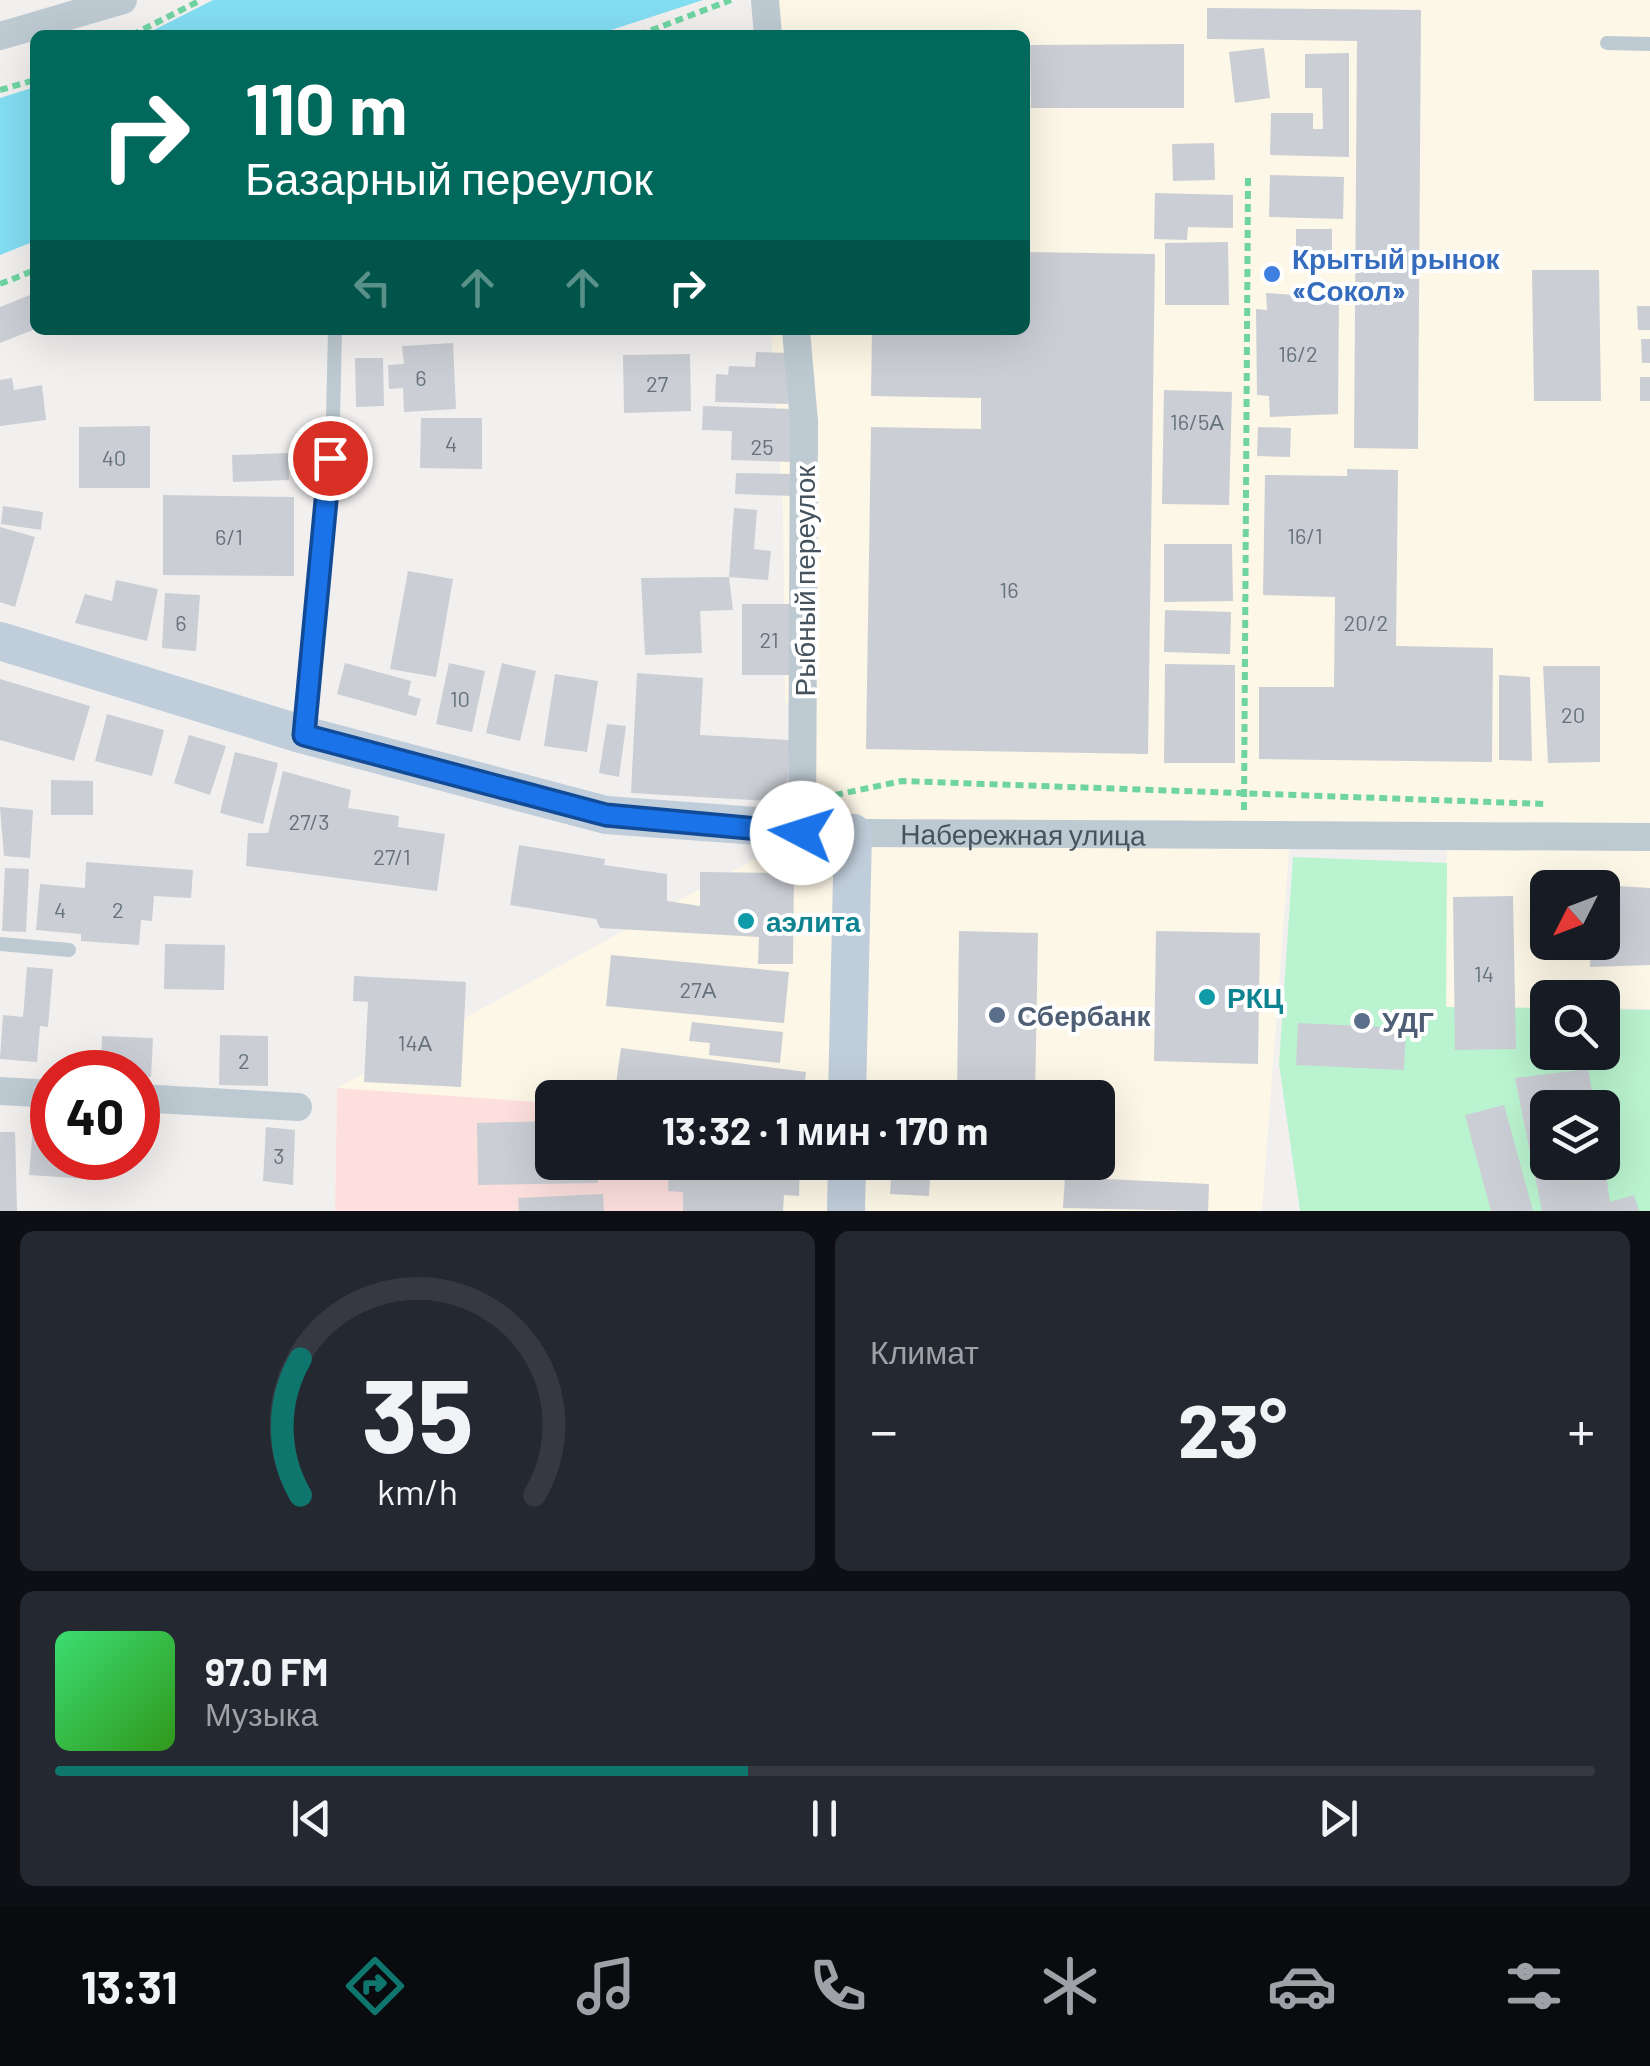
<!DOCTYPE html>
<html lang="ru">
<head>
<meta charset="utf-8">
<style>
	:root { --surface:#171b24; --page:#242831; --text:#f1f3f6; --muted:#9ea1a6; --line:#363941; --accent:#0f766e }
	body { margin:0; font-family:Barlow,sans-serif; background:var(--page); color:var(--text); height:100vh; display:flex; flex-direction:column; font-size:38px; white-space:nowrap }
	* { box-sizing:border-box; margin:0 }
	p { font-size:32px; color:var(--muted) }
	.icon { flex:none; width:55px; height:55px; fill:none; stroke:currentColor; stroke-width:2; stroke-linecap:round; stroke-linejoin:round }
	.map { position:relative; height:1211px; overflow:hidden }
	.panel { display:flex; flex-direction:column; gap:20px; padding:20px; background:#0d0f14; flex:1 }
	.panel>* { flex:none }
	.banner { position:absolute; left:30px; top:30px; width:1000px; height:305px; border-radius:15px; box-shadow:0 10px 40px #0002; background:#00695c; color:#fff; overflow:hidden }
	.needle { width:65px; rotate:228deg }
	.controls { position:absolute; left:1530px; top:870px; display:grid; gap:20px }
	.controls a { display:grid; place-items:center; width:90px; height:90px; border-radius:15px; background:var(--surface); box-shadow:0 10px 40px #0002; font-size:50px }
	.speed { position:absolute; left:30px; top:1050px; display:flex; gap:20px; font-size:50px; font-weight:700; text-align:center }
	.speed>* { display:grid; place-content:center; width:130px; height:130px; border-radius:50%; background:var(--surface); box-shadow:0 10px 40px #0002; line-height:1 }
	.speed .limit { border:15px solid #d22; background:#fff; color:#111 }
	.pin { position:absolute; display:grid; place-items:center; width:85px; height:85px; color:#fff; margin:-42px; border:5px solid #fff; border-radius:50%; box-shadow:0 2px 10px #0007 }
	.me { position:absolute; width:110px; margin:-55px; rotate:275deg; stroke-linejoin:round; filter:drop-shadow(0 0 8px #0008) }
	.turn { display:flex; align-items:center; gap:35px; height:210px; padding:0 50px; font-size:45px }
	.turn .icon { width:130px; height:130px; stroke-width:2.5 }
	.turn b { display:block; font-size:70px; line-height:85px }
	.lanes { display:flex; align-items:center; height:95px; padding:0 50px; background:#0003; justify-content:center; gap:50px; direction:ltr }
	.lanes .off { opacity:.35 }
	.big { font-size:75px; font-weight:700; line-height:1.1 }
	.panel .widget { flex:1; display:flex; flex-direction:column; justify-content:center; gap:15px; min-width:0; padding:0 35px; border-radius:15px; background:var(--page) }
	.panel .dial { align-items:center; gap:0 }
	.dial svg { height:260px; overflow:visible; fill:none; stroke:var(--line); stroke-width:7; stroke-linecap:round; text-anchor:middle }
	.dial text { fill:var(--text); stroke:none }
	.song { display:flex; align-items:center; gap:30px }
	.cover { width:120px; height:120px; border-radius:15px; background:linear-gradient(135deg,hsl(140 70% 55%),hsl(110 70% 35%)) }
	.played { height:10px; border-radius:5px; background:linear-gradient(90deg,var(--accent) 45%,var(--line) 45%) }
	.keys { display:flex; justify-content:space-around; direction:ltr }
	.heat { display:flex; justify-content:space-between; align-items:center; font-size:55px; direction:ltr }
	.panel .tiles { flex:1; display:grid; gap:20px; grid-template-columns:1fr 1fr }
	.widget:last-child { grid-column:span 2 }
	.trip { position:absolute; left:535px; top:1080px; width:580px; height:100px; border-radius:15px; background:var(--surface); box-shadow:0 10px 40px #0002; font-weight:700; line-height:100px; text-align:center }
	.dock { display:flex; height:160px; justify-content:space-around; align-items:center; background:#090b0e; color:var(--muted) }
	.dock .icon { width:70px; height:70px }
	.dock .current { color:var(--accent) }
	.dock b { font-size:45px; color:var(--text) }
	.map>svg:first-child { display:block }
	.commercial { fill:#fdf7e7; fill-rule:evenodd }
	.medical { fill:#fde0de }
	.green { fill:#baf3cf; fill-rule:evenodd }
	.water { fill:#83ddf3 }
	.building { fill:#cbced4 }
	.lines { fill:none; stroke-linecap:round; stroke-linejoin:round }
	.path { stroke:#6fd4a1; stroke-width:6; stroke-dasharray:8 5; stroke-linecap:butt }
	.lane { stroke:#becad2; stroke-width:14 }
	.street { stroke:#becad2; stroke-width:28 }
	.secondary { stroke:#c0cdda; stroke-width:38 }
	.route-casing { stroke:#114b97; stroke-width:25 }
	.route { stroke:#1a73e8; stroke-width:18 }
	.shop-dot { fill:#3f7fe0; stroke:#fff; stroke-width:4 }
	.culture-dot { fill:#0f9aa8; stroke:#fff; stroke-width:4 }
	.service-dot { fill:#5c6f8a; stroke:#fff; stroke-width:4 }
	.labels { text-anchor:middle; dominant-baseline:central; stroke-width:8; stroke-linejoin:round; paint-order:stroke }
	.number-label { font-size:22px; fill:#66727c }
	.shop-label { font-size:28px; font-weight:bold; fill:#366cbe; stroke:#fff; text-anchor:start }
	.street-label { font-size:28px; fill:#45535e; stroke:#fff }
	.culture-label { font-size:28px; font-weight:bold; fill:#0d838f; stroke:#fff; text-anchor:start }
	.service-label { font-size:28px; font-weight:bold; fill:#4e5e75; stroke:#fff; text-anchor:start }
</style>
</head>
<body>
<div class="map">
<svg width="1650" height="1211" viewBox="0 0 1650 1211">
	<rect width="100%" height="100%" fill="#f2efef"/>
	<path class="commercial" d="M764,0H1650V1009L1603,1008L1602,998H1548L1547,1008L1445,1007L1447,836L1290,838L1262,1211H335L337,1088L802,833L794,703H785L783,510L771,330H1025V35H764ZM1548,888H1602V942H1548ZM552,1098H1098V1162H552Z"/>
	<path class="medical" d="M337,1088L552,1103V1162L736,1163L742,1211H335Z"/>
	<path class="green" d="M1293,857L1447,863L1446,1007L1547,1008L1548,1052H1602L1603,1009L1650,1010V1211H1300L1279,1064ZM1548,1108H1602V1162H1548Z"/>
	<g class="water">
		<path d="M213,0H703L596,35H144Z"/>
		<path d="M35,87V241L0,255V98Z"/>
	</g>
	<g class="building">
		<path d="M1207,8L1421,10L1418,449L1354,448L1357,41L1207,39Z"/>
		<path d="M1184,44V108H1031L1030,45Z"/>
		<path d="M1264,48L1270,98L1235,103L1229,52Z"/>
		<path d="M1349,53V157L1270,155L1271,113H1313V129H1323L1322,88H1305V54Z"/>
		<path d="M1214,143L1215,180L1173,181L1172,144Z"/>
		<path d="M1270,175L1344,177L1343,219L1269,217Z"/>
		<path d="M1155,193L1233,195V228L1188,227L1187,240L1154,239Z"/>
		<rect x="1296" y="229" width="36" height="40"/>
		<path d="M1228,242L1229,305H1165V243Z"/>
		<path d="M1025,252L1155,254L1148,754L866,749L871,427L981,429V398L871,396L872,330H1025Z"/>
		<path d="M1532,270H1599L1601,401H1534Z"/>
		<path d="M35,293V329L0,343V307Z"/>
		<path d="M1266,293L1339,298L1338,414L1270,417L1269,396L1257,395L1256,309L1267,310Z"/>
		<path d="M1637,306H1650V330H1638Z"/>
		<path d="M1641,339H1650V363H1642Z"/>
		<path d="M453,343L456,409L404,412L403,388L389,389L388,365L404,364L402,346Z"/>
		<path d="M756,352L789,353L788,404L715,402L716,374L728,375L729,366L755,367Z"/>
		<path d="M690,354L691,411L624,413L623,355Z"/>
		<path d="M355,358H383L384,406L356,407Z"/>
		<rect x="1640" y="377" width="10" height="24"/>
		<path d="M12,378L14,390L42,385L46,420L0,426V380Z"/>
		<path d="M1164,390L1232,392L1229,505L1162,504Z"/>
		<path d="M703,406L793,409L791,462L731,460L732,431L702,430Z"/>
		<path d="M421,418H482V469L420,468Z"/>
		<path d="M150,426V488H79V427Z"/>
		<path d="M1258,427L1291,428L1290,457L1257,456Z"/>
		<path d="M288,453L289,480L233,482L232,455Z"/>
		<path d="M1347,469L1398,470L1396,646L1493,648L1492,762L1259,759V687H1334L1335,597L1263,595L1265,475L1347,476Z"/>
		<path d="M736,473L794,474L793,496L735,494Z"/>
		<path d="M163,495L294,497V576L163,575Z"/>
		<path d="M3,506L43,512L41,530L1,524Z"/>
		<path d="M734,508L757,510L754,549L771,551L768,580L729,577Z"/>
		<path d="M0,527L35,537L15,607L0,602Z"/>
		<path d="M1164,544H1232L1233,601L1164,602Z"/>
		<path d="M408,571L453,579L436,677L390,669Z"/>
		<path d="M729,577L733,610L700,611L702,653L645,655L641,578Z"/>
		<path d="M116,580L158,589L147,641L75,623L85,594L112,601Z"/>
		<path d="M165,593L200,595L196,651L162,648Z"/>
		<path d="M742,604H796L797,675H742Z"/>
		<path d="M1165,610L1231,612L1230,654L1164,652Z"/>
		<path d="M345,663L411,681L408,695L421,699L416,716L337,694Z"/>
		<path d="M449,663L485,671L472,732L436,724Z"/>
		<path d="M502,663L536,671L520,741L486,733Z"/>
		<path d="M1165,664L1235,665V763H1164Z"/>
		<path d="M1543,666H1600V762L1548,763Z"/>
		<path d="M637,673L703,678L700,735L790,740L786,802L631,793Z"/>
		<path d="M555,674L598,681L587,752L544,746Z"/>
		<path d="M1499,675L1530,677L1532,761L1499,760Z"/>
		<path d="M0,679L90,706L74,761L0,740Z"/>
		<path d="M107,714L164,730L152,776L95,761Z"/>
		<path d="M607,724L626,726L619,777L599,773Z"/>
		<path d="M189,735L226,746L210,795L174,783Z"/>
		<path d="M235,752L278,763L263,824L220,813Z"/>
		<path d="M283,771L351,790L348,808L399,816L398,827L445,834L437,891L246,866L248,833H268Z"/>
		<path d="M51,780L93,781V815H51Z"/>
		<path d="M0,807L33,810L30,858L4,856Z"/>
		<path d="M519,845L605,859L604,865L667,874V901L700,906V872L794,873L793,964H758L759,937L600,928L596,919L510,905Z"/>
		<path d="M86,862L193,870L191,898L154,896L152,921L141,920L139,945L81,941V934L36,930L40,884L85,888Z"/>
		<path d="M5,868L29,869L26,932L2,931Z"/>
		<path d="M1602,885L1650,888V965L1590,967L1591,942H1602Z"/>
		<path d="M1548,887V943H1533L1530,888Z"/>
		<path d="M1513,896L1516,1049L1455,1050L1453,897Z"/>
		<path d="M959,931L1038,933L1035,1098H957Z"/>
		<path d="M1156,931L1260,933L1258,1064L1154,1061Z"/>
		<path d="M165,944L225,945L224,990L164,989Z"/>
		<path d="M611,955L789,972L784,1023L606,1006Z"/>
		<path d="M27,967L53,969L48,1027L40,1026L37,1062L0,1059L3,1015L23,1017Z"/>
		<path d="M354,976L466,982L461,1087L364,1082L368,1002L353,1001Z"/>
		<path d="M692,1022L783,1032L780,1063L709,1055L710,1043L689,1041Z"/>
		<path d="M1298,1023L1406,1028L1404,1070L1296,1065Z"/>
		<path d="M220,1035L268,1036V1086L219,1085Z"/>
		<path d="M102,1036L153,1038L151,1077L101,1072Z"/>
		<path d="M621,1048L806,1072L803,1098H614Z"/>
		<path d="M1588,1069L1595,1108H1548V1162H1604L1610,1202L1634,1195L1639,1211H1542L1515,1078Z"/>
		<path d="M1504,1105L1533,1211H1491L1465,1115Z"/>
		<path d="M552,1121V1162H598V1183L478,1185L477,1123Z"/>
		<path d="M1098,1123L1114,1124L1113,1155L1098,1154Z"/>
		<path d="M33,1126L52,1127V1158H90L88,1179L29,1175Z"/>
		<path d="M266,1127L295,1130L293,1185L263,1181Z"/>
		<path d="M0,1132H15L17,1211H0Z"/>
		<path d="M669,1162H800L799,1196L784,1195L783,1211H683V1192L668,1191Z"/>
		<path d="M892,1162H931L929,1196L890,1194Z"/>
		<path d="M1065,1177L1209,1184L1208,1211L1063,1208Z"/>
		<path d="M603,1194L604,1211H519L518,1198Z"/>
	</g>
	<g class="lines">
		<g class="path">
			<path d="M132,35L201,0"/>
			<path d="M639,35L731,0"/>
			<path d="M0,90L35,80"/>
			<path d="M0,284L35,270"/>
			<path d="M835,795L902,781L1546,804"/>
			<path d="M1244,810L1248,177"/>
		</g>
		<g class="lane">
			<path d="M1607,43L1650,44"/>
			<path d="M304,734L333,419L335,330"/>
			<path d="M0,944L69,950"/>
		</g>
		<g class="street">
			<path d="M765,0L768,35"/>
			<path d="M0,36L123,0"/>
			<path d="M796,330L804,422L802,833"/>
			<path id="s1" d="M853,833L1650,837"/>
			<path d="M0,1091L52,1094"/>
			<path d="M138,1098L298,1107"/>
		</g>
		<g class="secondary">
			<path d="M0,641L304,735L606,815L853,833L847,1098"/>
			<path d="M846,1211L847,1162"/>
		</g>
	</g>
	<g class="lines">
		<defs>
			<path id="route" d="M330,458L304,735L606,815L802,833"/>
		</defs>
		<use href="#route" class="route-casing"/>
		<use href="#route" class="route"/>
	</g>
	<circle class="shop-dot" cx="1272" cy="274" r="10"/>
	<g class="culture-dot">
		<circle cx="746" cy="921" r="10"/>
		<circle cx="1207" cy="997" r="10"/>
	</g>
	<g class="service-dot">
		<circle cx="997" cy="1015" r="10"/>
		<circle cx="1362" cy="1021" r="10"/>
	</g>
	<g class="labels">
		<g class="number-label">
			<text x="1298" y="353">16/2</text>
			<text x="421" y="377">6</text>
			<text x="657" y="383">27</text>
			<text x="1197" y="421">16/5А</text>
			<text x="451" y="443">4</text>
			<text x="762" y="446">25</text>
			<text x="114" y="457">40</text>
			<text x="1305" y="535">16/1</text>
			<text x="229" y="536">6/1</text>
			<text x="1009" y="589">16</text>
			<text x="181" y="622">6</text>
			<text x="1366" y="622">20/2</text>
			<text x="769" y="639">21</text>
			<text x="460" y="698">10</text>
			<text x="1573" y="714">20</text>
			<text x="309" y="821">27/3</text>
			<text x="392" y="856">27/1</text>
			<text x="60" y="909">4</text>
			<text x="118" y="909">2</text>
			<text x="1484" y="973">14</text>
			<text x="698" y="989">27А</text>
			<text x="415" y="1042">14А</text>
			<text x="244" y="1060">2</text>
			<text x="279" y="1155">3</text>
		</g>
		<g class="shop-label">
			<text x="1292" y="258">Крытый рынок<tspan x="1292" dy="32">«Сокол»</tspan></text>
		</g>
		<g class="street-label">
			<text transform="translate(804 581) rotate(-90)">Рыбный переулок</text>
			<text stroke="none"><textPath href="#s1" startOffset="170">Набережная улица</textPath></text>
		</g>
		<g class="culture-label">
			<text x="766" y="921">аэлита</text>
			<text x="1227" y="997">РКЦ</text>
		</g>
		<g class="service-label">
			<text x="1017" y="1015">Сбербанк</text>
			<text x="1382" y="1021">УДГ</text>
		</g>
	</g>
</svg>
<div class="controls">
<a><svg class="needle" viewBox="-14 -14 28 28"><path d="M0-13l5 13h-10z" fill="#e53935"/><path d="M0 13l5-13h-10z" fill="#9ea1a6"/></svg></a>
<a><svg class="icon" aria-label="search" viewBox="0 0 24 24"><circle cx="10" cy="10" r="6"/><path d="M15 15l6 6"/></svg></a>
<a><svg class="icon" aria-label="layers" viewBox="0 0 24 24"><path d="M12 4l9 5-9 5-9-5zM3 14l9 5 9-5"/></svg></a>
</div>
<div class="speed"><div class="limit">40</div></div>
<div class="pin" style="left:330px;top:458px;background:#d93025"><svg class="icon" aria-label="arrive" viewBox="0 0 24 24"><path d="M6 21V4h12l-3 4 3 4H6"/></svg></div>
<svg class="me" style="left:802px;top:833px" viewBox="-20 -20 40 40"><circle r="19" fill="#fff"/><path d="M0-13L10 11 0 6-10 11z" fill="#1a73e8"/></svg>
<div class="trip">13:32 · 1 мин · 170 m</div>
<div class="banner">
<div class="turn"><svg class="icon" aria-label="right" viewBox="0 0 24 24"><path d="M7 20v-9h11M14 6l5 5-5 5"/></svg><div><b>110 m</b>Базарный переулок</div></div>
<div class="lanes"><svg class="icon off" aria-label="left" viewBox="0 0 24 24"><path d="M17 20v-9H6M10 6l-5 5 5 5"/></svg><svg class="icon off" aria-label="ahead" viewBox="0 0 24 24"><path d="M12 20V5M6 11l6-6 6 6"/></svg><svg class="icon off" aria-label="ahead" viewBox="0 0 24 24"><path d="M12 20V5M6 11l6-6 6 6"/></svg><svg class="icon" aria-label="right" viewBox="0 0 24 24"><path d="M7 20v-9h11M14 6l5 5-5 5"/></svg></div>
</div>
</div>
<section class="panel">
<div class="tiles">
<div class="widget dial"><svg viewBox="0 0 100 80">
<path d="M14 69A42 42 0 1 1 86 69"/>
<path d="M14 69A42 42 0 0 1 14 27" stroke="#0f766e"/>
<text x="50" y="56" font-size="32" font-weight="700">35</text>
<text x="50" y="72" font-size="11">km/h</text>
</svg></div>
<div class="widget"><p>Климат</p>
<div class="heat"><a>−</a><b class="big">23°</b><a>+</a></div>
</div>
<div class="widget">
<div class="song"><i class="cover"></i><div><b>97.0 FM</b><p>Музыка</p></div></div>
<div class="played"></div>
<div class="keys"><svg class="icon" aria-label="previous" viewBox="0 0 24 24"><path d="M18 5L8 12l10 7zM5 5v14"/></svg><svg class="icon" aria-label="pause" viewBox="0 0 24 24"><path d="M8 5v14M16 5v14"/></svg><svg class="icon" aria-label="next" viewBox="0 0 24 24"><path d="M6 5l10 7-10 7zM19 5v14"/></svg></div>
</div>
</div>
</section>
<nav class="dock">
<b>13:31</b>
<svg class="icon current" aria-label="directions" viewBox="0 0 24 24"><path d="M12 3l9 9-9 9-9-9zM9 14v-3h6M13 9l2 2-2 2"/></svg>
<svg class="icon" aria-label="music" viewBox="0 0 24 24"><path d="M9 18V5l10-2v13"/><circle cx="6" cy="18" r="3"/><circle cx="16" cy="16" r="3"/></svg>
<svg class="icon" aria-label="phone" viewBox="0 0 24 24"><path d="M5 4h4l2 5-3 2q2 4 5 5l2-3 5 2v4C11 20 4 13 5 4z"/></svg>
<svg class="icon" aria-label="climate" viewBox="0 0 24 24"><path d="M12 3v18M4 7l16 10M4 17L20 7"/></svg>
<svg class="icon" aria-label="car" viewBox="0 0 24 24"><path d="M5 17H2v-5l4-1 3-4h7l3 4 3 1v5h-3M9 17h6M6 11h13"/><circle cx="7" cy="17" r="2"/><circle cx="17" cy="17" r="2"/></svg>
<svg class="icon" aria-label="filters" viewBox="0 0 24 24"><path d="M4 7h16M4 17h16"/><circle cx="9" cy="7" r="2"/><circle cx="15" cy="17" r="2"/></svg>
</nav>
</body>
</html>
